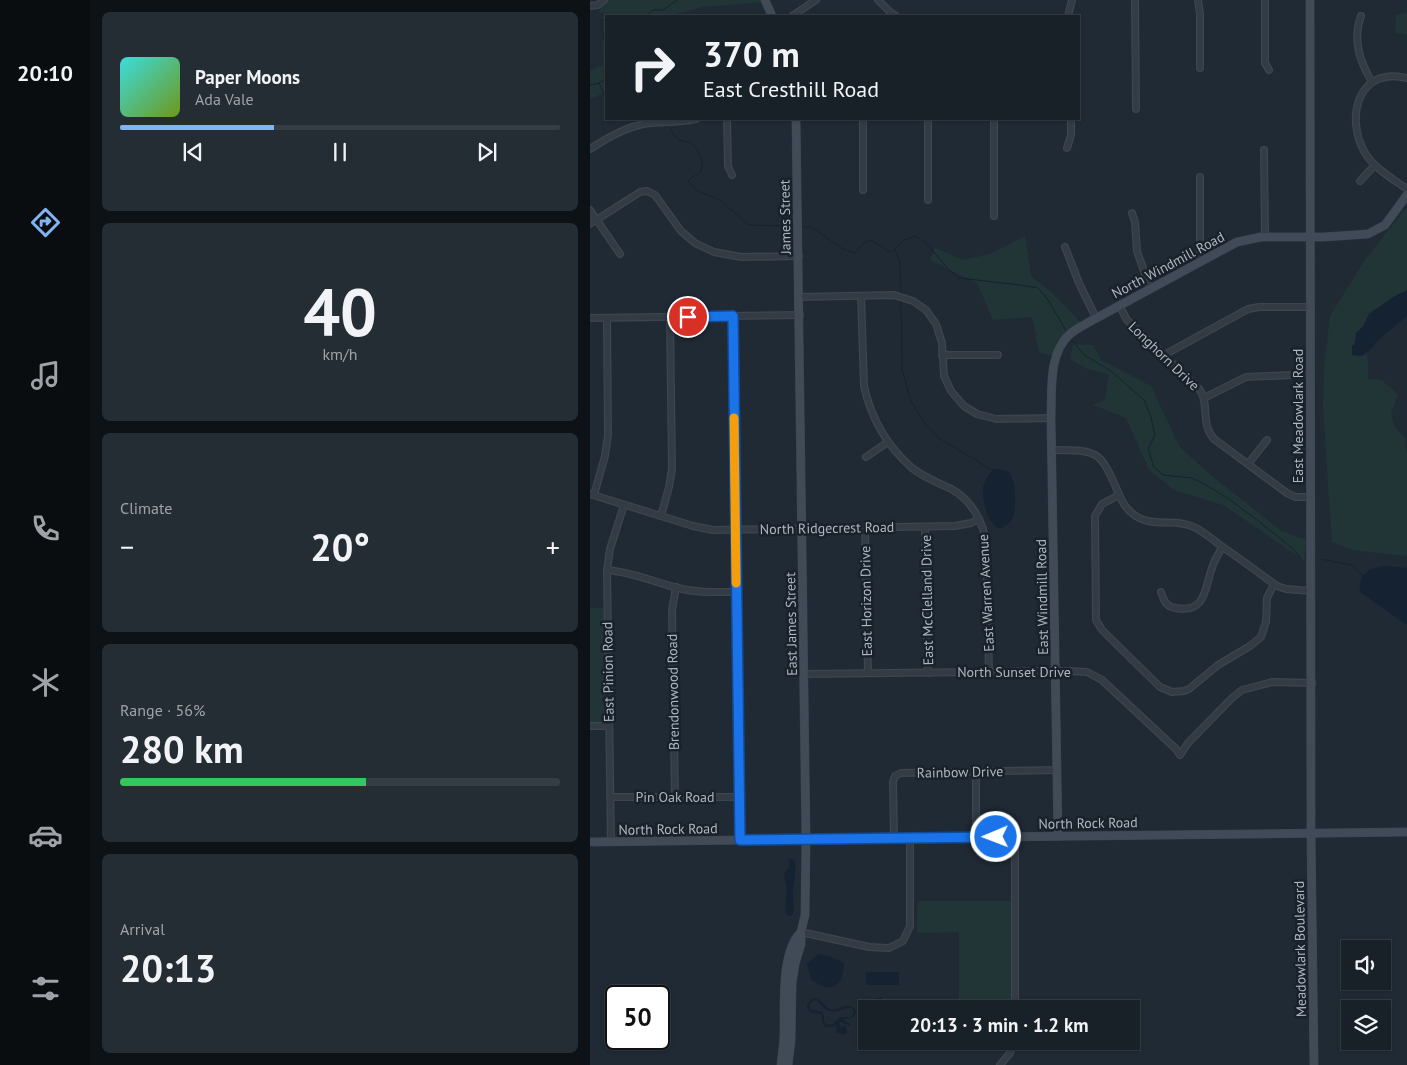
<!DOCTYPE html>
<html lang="en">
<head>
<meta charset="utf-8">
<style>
	:root { --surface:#182028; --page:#252d34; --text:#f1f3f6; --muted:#9fa3a8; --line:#363e45; --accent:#82b4f3 }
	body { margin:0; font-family:"PT Sans",sans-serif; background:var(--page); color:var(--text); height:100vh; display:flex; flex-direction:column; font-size:19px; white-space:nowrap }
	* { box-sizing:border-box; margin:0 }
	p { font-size:16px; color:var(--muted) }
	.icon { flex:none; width:28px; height:28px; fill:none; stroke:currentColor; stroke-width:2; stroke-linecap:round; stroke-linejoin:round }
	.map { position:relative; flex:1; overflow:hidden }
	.side { display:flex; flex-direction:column; gap:12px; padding:12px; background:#0d1216; width:500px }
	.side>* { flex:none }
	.banner { position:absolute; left:15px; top:15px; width:475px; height:105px; border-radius:0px; box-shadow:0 1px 4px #0004,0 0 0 1px var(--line); background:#182028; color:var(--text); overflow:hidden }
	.tools { position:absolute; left:751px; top:940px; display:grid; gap:10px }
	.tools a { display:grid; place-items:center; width:50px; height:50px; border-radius:0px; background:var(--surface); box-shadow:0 1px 4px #0004,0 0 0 1px var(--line); font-size:25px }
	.speed { position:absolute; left:15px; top:985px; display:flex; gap:10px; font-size:25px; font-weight:700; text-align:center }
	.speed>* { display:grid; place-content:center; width:65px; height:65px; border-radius:50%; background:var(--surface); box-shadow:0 1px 4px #0004,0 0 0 1px var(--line); line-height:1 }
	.speed .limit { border:2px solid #111; border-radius:8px; background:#fff; color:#111 }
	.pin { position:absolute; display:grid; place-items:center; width:42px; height:42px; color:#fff; margin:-21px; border:2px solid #fff; border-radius:50%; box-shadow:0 1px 5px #0007 }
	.me { position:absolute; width:55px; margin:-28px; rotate:269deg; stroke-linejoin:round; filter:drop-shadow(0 0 4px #0008) }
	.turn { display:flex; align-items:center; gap:18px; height:105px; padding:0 15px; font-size:22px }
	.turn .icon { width:65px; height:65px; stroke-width:2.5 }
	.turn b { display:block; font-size:35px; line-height:42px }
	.big { font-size:38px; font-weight:700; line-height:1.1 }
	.side .card { flex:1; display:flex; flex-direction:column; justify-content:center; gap:8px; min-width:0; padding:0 18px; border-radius:8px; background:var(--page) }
	.side .dial { align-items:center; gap:0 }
	.dial b { font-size:65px; line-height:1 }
	.song { display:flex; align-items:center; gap:15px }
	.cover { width:60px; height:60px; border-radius:8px; background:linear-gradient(135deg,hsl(180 70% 55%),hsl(80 70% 35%)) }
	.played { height:5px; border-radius:2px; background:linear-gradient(90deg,var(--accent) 35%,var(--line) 35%) }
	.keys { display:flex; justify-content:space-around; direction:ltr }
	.heat { display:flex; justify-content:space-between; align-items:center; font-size:28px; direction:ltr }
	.charge { height:8px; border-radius:4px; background:linear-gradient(90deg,#34c759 56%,var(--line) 0) }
	.trip { position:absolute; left:268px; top:1000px; width:282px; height:50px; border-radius:0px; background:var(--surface); box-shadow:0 1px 4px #0004,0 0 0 1px var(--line); font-weight:700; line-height:50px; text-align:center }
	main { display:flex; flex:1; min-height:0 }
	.dock { display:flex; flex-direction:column; width:90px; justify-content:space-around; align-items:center; background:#0a0d10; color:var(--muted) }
	.dock .icon { width:35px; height:35px }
	.dock .current { color:var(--accent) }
	.dock b { font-size:22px; color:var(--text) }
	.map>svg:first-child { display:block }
	.green { fill:#223536 }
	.water { fill:#142231; fill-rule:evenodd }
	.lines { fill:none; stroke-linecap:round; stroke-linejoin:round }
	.stream { stroke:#142231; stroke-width:1 }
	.street-casing { stroke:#3d454f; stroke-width:8 }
	.secondary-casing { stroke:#3d454f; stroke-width:9 }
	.street { stroke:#333c45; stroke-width:5.5 }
	.secondary { stroke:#414b58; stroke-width:8 }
	.route-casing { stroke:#114b97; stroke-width:12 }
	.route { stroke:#1a73e8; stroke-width:9 }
	.slow { stroke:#f59e0b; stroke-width:9 }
	.labels { text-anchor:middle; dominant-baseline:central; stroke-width:5; stroke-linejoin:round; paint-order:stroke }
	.street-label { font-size:14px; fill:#adb7c2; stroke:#19212a }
</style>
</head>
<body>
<main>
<nav class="dock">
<b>20:10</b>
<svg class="icon current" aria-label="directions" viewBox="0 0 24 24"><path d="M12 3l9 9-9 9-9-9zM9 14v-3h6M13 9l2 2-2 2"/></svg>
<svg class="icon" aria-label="music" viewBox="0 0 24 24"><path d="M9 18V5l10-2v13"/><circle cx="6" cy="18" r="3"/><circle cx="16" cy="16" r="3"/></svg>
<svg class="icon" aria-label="phone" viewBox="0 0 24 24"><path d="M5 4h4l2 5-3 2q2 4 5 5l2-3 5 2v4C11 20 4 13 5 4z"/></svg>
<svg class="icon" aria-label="climate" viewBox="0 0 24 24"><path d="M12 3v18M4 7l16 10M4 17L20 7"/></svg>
<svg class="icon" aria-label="car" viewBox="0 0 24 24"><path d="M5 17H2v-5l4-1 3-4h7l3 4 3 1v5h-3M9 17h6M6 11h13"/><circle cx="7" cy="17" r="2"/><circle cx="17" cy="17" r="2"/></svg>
<svg class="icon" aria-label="filters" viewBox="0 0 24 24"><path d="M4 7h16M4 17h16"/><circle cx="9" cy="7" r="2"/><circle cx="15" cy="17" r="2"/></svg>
</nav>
<section class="side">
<div class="card">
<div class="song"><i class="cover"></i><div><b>Paper Moons</b><p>Ada Vale</p></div></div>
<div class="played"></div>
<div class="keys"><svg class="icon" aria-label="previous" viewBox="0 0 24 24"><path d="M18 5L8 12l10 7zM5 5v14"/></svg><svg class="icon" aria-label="pause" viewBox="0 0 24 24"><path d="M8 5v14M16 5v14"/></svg><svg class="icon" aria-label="next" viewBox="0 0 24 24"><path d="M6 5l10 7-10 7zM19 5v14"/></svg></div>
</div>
<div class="card dial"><b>40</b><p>km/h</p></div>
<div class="card"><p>Climate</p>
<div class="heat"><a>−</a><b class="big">20°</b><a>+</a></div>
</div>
<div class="card"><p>Range · 56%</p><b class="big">280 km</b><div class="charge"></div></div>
<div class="card"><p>Arrival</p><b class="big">20:13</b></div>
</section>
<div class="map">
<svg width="817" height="1065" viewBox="0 0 817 1065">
	<rect width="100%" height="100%" fill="#202a35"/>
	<g class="green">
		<path d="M18,0H172L173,2L113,7L77,16H18L9,11Z"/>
		<path d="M817,13V35L805,32L806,15Z"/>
		<path d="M12,17L16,19V92L0,99V71L13,65Z"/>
		<path d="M817,207V316L795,333L776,353L778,361V379L791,380L808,394L801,413L804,426L815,438L817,453V556L762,550L742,542L733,407L734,368L740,316L775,260Z"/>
		<path d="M435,236L441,276L461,292L493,325L481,333L466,357L449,352L442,317L403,320L387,283L340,260L345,248L372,260L400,254Z"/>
		<path d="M483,344L503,345L511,360L561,386L589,446L617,472L690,530L716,540L714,560L633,505L584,490L559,470L536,418L503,405L515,400L519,374L498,369L480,359Z"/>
		<path d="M0,608H17L19,726H0Z"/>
		<path d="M328,901H422V1009H369V932L327,933Z"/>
	</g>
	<g class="water">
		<path d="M817,290V316L786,342L782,348L774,355L770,356L762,355V346L765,343L766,333L773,326L779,314L803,297Z"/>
		<path d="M403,469C408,469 414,469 419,472C426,478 427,511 422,519C419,524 415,527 410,529C398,524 392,502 393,490C393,483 399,475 403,469Z"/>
		<path d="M794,566L817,568V625L770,592C768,575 778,568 794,566Z"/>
		<path d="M201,859L204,860C207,868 204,881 203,889C202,898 205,905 203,914L200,916L196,914C194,904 198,894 196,884C195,879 194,877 195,872L199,868V860Z"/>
		<path d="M229,954L241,957L254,963C254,973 251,990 236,987C231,986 225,982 221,979L217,963Z"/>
		<rect x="276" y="972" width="33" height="13"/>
		<path d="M291,997L298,1004L301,1009H276V1017L274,1014C275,1007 278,1008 283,1005L286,999Z"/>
		<path d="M223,998C241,1001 230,1017 258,1005L264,1008L266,1011C264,1020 258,1018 252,1019L260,1024V1026L249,1021L250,1027L256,1026L257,1034H247L246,1024L242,1027H236L232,1022L231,1014L222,1013L218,1010L217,1004ZM224,1000C231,1002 233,1010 241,1011C249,1013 254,1007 262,1008L264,1012L261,1017H250L243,1024L237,1025L234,1022V1016L232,1012L220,1009L219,1004Z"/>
	</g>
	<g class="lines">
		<g class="stream">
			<path d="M56,16L63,10H73L87,0"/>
			<path d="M16,22L12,19V27L16,54"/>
			<path d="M9,83L14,94H16"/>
			<path d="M0,85L9,83L16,79"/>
			<path d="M81,129C85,139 90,142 101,142C109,151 114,160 111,172L98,180C103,193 119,194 131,201C140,208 149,217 158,225L201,226"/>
			<path d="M215,227H222L253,249L265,253L270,247L279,240C290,243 292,250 302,252L314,240L325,236L336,243L360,271L369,278L430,285L448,288L458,300L477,332"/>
			<path d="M305,249L310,262L311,292"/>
			<path d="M311,300L312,370L321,401L334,422L349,438L402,470"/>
			<path d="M481,339L494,355L521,371L554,400L561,417L565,435L558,449L564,467L573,475L602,478L616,485L639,499L671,523L702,548L711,558"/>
			<path d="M731,559L761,565L773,576"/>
		</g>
		<defs>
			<g id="street">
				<path d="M288,0L299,11L306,16"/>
				<path d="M545,0L546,109"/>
				<path d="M608,0L610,14V68"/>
				<path d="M675,0V63L679,70"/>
				<path d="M0,6L8,5L14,0"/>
				<path d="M202,16L226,0"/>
				<path d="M478,16L482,0"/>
				<path d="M771,16C762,40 770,62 782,82"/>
				<path d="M817,78C769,66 755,116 774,151C782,167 803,179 817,189"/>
				<path d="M137,119L138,166L142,175"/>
				<path d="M338,119V200"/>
				<path d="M404,119V216"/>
				<path d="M477,148L481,135V119"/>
				<path d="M0,149C19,137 37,126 60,123C76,121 91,123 106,119"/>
				<path d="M674,150L675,237"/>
				<path d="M610,177V261"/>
				<path d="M770,181L785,165"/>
				<path d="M273,190V119"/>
				<path d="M0,210L30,254"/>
				<path d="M542,213L545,222L547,251L560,288"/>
				<path d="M0,224L50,192L57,191L65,195L91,231L105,243L124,252L151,257L209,256"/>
				<path d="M475,247L489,283L506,318"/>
				<path d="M271,296L274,386C281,418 297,446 322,468C335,478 349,483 363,490C382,501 394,523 396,544L399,671"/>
				<path d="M209,297L304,295L323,301L336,310L346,324L352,343L354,376L361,391L374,406L387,414L406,419L461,418"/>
				<path d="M529,305L537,320L610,390C620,406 610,423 624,439L697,493L705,497H721"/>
				<path d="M143,316L150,840"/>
				<path d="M0,318L210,315"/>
				<path d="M352,355H408"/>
				<path d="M574,355L658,309L669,307H721"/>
				<path d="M614,398L656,377L721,374"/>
				<path d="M462,450C508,450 510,450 528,492C532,501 535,508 543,514C561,529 586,517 606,528C615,533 625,541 634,548C652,560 669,573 687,586L696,589L721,591"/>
				<path d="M276,457L298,442"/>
				<path d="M658,464L677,440"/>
				<path d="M0,494L103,526L123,530L365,526L381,523L389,519"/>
				<path d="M4,495L15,456L18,435L17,318"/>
				<path d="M529,495L512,504L505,516L506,620L512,630L570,687L582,692L594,691L599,689L628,665L660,646L671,637L676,622L677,598L684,584"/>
				<path d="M71,516L79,487L82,469L80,317"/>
				<path d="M335,527L338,673"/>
				<path d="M275,528L278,673"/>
				<path d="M17,570C42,572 64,582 88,588C107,593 127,592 146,592"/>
				<path d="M571,592C574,601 576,607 586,608C616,614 615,587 622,568C624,560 629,554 632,547"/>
				<path d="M214,674L479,671L497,672L512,680L586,749L590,755L598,743L642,698L652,690L682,682L722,683"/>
				<path d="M0,726H19"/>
				<path d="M386,772V837"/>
				<path d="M20,797H150"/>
				<path d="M85,797L82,610L86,587"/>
				<path d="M425,837V1009"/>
				<path d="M304,838L303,782L305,776L311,773L467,770"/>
				<path d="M21,842L17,570L20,549L34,505"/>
				<path d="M211,932L279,947L299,948L313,941L320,926V838"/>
				<path d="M410,1065L420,1053L424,1041"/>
			</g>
			<g id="secondary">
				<path d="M175,0L182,16"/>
				<path d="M720,0L721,833L724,1065"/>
				<path d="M206,119L216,840L215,915L211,932"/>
				<path d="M468,836L461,418C462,391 458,353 480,334C486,329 494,325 501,321L647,242L671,237H734L778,234L795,225L817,195"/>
				<path d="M0,842L817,832"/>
				<path d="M191,1065C192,1055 194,1044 194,1034C195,1006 190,953 211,932V944L205,964L202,983L201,1041L198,1065"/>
			</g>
		</defs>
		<use href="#street" class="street-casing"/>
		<use href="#secondary" class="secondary-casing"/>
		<use href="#street" class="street"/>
		<use href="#secondary" class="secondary"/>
	</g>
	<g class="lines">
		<defs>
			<path id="route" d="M98,317L143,316L150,840L406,837"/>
		</defs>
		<use href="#route" class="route-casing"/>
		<use href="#route" class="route"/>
		<path class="slow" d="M144,418L146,583"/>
	</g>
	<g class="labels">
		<g class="street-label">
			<text transform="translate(195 217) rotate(-91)">James Street</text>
			<text transform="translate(578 265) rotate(-28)">North Windmill Road</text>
			<text transform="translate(574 356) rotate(44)">Longhorn Drive</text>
			<text transform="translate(708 416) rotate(-90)">East Meadowlark Road</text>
			<text transform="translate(237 528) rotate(-1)">North Ridgecrest Road</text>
			<text transform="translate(396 593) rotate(-93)">East Warren Avenue</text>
			<text transform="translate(452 597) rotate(-91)">East Windmill Road</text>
			<text transform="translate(337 600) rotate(-91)">East McClelland Drive</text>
			<text transform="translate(276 601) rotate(-91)">East Horizon Drive</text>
			<text transform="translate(201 624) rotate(-91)">East James Street</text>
			<text transform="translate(18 672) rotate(-91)">East Pinion Road</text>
			<text x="424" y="672">North Sunset Drive</text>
			<text transform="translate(83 692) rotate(-91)">Brendonwood Road</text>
			<text transform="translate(370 772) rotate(-1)">Rainbow Drive</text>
			<text x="85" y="797">Pin Oak Road</text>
			<text transform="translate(498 823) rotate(-1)">North Rock Road</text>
			<text transform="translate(78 829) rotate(-1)">North Rock Road</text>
			<text transform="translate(710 949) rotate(-91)">Meadowlark Boulevard</text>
		</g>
	</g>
</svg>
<div class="tools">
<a><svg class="icon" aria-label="sound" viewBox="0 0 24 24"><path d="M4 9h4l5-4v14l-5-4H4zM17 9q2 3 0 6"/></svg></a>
<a><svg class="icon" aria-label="layers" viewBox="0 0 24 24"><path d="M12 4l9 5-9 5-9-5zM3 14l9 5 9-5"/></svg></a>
</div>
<div class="speed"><div class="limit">50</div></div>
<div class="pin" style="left:98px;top:317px;background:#d93025"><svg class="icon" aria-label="arrive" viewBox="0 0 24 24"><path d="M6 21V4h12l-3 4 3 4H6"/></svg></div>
<svg class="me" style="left:406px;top:837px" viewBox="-20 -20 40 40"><circle r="17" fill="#1a73e8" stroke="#fff" stroke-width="3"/><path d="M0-11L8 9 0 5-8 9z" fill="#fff"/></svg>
<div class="trip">20:13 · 3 min · 1.2 km</div>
<div class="banner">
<div class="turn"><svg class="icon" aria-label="right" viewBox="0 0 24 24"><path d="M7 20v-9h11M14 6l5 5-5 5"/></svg><div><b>370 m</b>East Cresthill Road</div></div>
</div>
</div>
</main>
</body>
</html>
